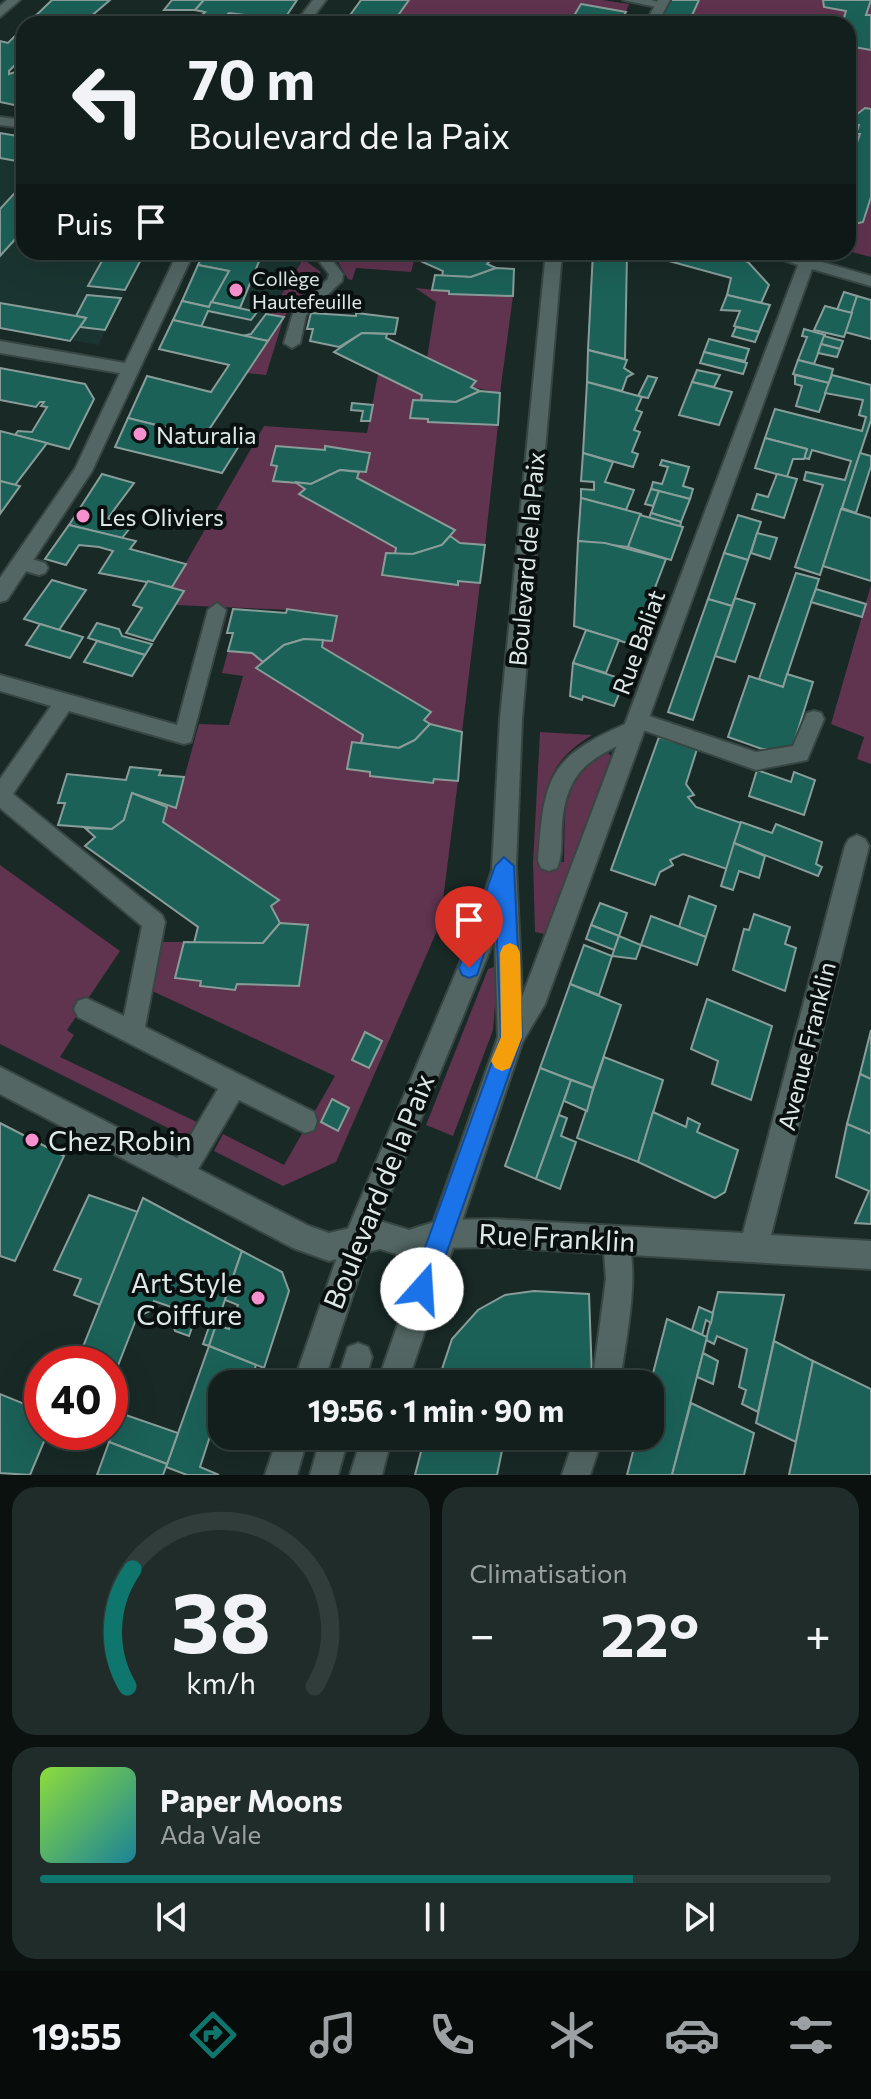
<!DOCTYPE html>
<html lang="fr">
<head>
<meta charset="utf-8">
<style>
	:root { --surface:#121f1c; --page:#1f2c29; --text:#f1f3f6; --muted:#9ca2a3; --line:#313d3b; --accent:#0f766e }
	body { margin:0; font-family:Commissioner,sans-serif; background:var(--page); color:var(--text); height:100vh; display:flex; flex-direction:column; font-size:30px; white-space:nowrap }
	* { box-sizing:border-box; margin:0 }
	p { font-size:26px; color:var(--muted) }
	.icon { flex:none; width:44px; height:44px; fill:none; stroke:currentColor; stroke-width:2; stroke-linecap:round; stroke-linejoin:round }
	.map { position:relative; height:1475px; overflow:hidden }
	.sheet { display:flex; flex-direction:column; gap:12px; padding:12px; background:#0a110f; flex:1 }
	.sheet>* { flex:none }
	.guide { position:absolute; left:16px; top:16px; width:840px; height:244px; border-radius:24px; box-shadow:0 8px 32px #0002,0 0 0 2px var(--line); background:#121f1c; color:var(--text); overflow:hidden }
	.speed { position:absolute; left:24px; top:1346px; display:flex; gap:16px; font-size:40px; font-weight:700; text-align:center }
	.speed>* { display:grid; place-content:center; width:104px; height:104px; border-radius:50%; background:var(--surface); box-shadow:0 8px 32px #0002,0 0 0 2px var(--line); line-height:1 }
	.speed .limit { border:12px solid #d22; background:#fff; color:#111 }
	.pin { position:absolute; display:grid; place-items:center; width:68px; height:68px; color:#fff; margin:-82px -34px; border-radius:50% 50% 50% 0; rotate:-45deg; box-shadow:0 0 8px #0007 }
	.pin .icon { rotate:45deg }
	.me { position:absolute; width:88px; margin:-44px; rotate:19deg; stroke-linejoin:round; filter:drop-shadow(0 0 6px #0008) }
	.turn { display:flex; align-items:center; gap:28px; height:168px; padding:0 40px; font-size:36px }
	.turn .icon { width:104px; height:104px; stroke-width:2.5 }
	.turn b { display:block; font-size:56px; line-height:68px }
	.then { display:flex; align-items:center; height:76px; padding:0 40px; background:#0003; gap:16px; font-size:30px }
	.big { font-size:60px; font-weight:700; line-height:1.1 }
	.sheet .card { flex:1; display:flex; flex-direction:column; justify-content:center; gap:12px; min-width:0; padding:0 28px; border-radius:24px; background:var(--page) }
	.sheet .dial { align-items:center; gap:0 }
	.dial svg { height:208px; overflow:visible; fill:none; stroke:var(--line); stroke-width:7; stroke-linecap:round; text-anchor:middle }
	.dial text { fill:var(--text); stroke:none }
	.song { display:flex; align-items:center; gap:24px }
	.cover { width:96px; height:96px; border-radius:12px; background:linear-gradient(135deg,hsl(90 70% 55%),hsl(190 70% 35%)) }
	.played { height:8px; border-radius:4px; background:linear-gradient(90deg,var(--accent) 75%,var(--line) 75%) }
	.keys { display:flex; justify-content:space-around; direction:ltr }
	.heat { display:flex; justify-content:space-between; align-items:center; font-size:44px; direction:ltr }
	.sheet .tiles { flex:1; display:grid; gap:12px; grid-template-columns:1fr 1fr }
	.card:last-child { grid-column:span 2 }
	.trip { position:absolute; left:208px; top:1370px; width:456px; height:80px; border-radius:24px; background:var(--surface); box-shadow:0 8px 32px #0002,0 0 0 2px var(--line); font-weight:700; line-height:80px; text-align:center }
	.tab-bar { display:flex; height:128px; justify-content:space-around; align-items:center; background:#070c0b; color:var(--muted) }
	.tab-bar .icon { width:56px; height:56px }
	.tab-bar .selected { color:var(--accent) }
	.tab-bar b { font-size:36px; color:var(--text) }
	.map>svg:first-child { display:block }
	.built { fill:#1a3531 }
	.green { fill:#60334f }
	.building { fill:#1b6158; stroke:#889d99; stroke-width:2 }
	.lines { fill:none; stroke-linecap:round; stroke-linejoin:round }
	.service-casing { stroke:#384643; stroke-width:4 }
	.minor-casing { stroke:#384643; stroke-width:4 }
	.tertiary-casing { stroke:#384643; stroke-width:4 }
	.service { fill:#536663; fill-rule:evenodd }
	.minor { fill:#536663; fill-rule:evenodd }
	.tertiary { fill:#536663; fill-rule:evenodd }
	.route { fill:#1a73e8; stroke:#114b97; stroke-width:2 }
	.slow { fill:#f59e0b }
	.poi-dot { fill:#f790ce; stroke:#09100f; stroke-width:3 }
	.labels { text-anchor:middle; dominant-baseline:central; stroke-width:8; stroke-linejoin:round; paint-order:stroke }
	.far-poi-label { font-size:20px; fill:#dee9e7; stroke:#09100f; text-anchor:start }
	.poi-label { font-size:24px; fill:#dee9e7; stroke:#09100f; text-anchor:start }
	.street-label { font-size:24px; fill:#dee9e7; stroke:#09100f }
	.near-poi-label { font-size:28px; fill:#dee9e7; stroke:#09100f; text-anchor:start }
	.near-street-label { font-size:28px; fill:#dee9e7; stroke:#09100f }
</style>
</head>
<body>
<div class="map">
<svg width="871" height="1475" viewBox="0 0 871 1475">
	<rect width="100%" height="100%" fill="#182926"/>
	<g class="built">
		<path d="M0,133L24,137V252H145L98,345L0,328Z"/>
		<path d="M204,252H306L270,314H266L251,334L242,335L173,320Z"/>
	</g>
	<g class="green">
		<path d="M409,0H602L629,4L626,12L581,4L569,24H392Z"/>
		<path d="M699,0H871V257L848,251V24H688Z"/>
		<path d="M332,252L401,254L414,261L411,272L356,268L352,280L348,279Z"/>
		<path d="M303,259L321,272L284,317L266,375L247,373L283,318L270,314Z"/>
		<path d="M415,288L449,291V294L513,296L500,393L471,387L476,381L427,358L436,302Z"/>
		<path d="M378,374L422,395L421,400H413L410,418L428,419L429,422L498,425L485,545L460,543L450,536L455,530L357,478L359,472H366L370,453L326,446L325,450L271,465L277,466L273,480L295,482L305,489L299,494L396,548L395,554L386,553L382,575L457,585L458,581L480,583L462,732L438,728L424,720L431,712L322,647L323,640L314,611L175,605L184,591L172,587L264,426L367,433Z"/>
		<path d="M871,585V764L857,759L864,737L831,724Z"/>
		<path d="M228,651L252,653L263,662L257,669L363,735L361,743L352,742L347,769L370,772V776L432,783L434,779L458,781L440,924L336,1162L283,1186L214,1151L223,1134L284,1165L335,1076L148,989L158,942H184L176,978L201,981L200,986L235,990L237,984L300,985L308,926L280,923L271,906L278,900L163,822L167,807H176L199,724L229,725L243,676L222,673Z"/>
		<path d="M540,732L592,735C538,767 543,805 538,862H564C566,810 558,783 607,752L611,756L545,934L535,932L533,863Z"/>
		<path d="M0,865L120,951L67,1030L74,1035L60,1057L199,1123L190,1139L0,1044Z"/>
		<path d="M494,967L498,970L493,1030L453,1136L426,1125L488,969Z"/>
	</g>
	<g class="building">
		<path d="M52,0H110L82,24H27Z"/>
		<path d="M172,0H204L195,10H164Z"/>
		<path d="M204,0H297L281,24H245L249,19L245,15L229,13L223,18L202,15L205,12L195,10Z"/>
		<path d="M361,0H409L392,24L348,18Z"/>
		<path d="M664,0H699L688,24H651Z"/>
		<path d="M823,0H871L866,15H871V50L848,46V24H842L846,11L824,7Z"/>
		<path d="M581,4L626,12L619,24H569Z"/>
		<path d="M19,32L24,33V56L9,71V74L15,72L24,78V107L0,102V41L8,43Z"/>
		<path d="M865,108L871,109V197L863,222L855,224L848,223V147L855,148L860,134H856L859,125L854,124L856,115Z"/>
		<path d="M0,133L24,137L22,162L0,158Z"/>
		<path d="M24,183V238L18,236L0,256V209Z"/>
		<path d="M107,252H145L125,290L88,286Z"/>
		<path d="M204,252L260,259L240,308L211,302L229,271L198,265Z"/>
		<path d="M400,252H476L492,259L487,264L496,268L471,277L442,276L443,271Z"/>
		<path d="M593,252H634L627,254L625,359L588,350Z"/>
		<path d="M636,252H714L748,262L769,285L761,303L727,295L731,278Z"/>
		<path d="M198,265L229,271L209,307L182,301Z"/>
		<path d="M496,268L514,269L513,296L449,294V291L432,290L435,275L471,277Z"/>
		<path d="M844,292L857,296L852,313L837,310Z"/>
		<path d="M87,295L121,298L105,330L80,327L86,318L76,316Z"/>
		<path d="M727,295L770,305L759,332L734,326L740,311L721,310Z"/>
		<path d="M857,296L871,300V339L845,332Z"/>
		<path d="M182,301L209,307L211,302L257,312L251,320L208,311L201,327L173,320Z"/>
		<path d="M0,303L76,316L86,318L70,341L0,328Z"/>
		<path d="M825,306L852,313L844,337L814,330Z"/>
		<path d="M311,313L356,316V313L398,318L395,334L362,333L339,347L310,341L313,329H307Z"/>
		<path d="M266,314L284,317L268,341L242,336L251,334Z"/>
		<path d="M173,320L268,341L204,437L128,418L147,376L211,392L229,365L159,349Z"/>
		<path d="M736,327L759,332L755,342L732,336Z"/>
		<path d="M804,329L825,335L814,364L798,360L807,337L802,336Z"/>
		<path d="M362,333L387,334L386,338L476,381L471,387L480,391L456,402L421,400L422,395L334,352Z"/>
		<path d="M824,336L843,341L840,349L821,344Z"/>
		<path d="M709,339L749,349L745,361L704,352Z"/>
		<path d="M821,344L840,349L837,357L818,353Z"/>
		<path d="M588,350L627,360L624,368L633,374L627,377L622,391L587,382Z"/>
		<path d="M704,352L747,363L743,374L700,363Z"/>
		<path d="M798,360L833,369L829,383L793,374Z"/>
		<path d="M0,368L85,384L94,399L69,449L15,435L18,431L32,432L47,407L41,406L44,402H40L36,407L0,400Z"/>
		<path d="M697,370L720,375L714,387L692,382Z"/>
		<path d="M795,375L829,383L819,412L796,406L802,386L795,384Z"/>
		<path d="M832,375L871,385V420L820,575L795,567L823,485L804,480L806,472L845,480L851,461L812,450L809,459L804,458L807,449L765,438L775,409L862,431L866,417L859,415L863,400L825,393Z"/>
		<path d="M648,376L657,378L648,398L638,396Z"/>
		<path d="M587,382L642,397L636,410L642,412L634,430L640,432L632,452L638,454L633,467L583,453Z"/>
		<path d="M692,382L732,392L719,425L679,415Z"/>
		<path d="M480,391L500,393L498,425L428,422V419L410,418L413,400L456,402Z"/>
		<path d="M352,403L373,405L370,421H361L363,411L351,410Z"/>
		<path d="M128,418L204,437L239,446L222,473L115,447Z"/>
		<path d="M0,431L47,443L15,485L0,481Z"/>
		<path d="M765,438L807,449L804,459H793L787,477L755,468Z"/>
		<path d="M276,446L325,450V446L370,453L366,472L340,470L311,484L273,481L277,466L271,465Z"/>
		<path d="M583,453L613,462L605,482L634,490L626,510L581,498V489L594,490V482L581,481Z"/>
		<path d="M860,453L871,456V466L856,513L842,508Z"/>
		<path d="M662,460L689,467L683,486L693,489L690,499L651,489L653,482L662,484L668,467L660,465Z"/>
		<path d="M340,470L359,472L357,478L455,530L442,545L413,554H395L396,548L299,494L305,489L295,482L311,484Z"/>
		<path d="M102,474L134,483L108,518L130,528L122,538L69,525Z"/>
		<path d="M777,474L797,479L784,518L752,509L757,494L768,497Z"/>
		<path d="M0,481L20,486L0,514Z"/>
		<path d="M651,489L659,491L653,506L645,504Z"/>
		<path d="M659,491L690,499L681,522L651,513Z"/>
		<path d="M581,498L641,514L628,547L578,541Z"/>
		<path d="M841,509L871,518V581L823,566Z"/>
		<path d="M651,513L681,522L680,527L649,518Z"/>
		<path d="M640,515L683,527L671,560L628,547Z"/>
		<path d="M738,515L761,522L748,560L724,553Z"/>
		<path d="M69,525L136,541L130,549L186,564L172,587L99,573L113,551L99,547L79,545L66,565L45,559Z"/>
		<path d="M757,533L777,538L770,559L751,553Z"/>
		<path d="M450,536L460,543L485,545L480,583L458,581V585L382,575L386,553L413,554L442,545Z"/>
		<path d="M578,541L605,543L666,559L633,645L574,626Z"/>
		<path d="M724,553L748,560L732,606L708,599Z"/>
		<path d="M796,573L819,579L783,687L759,679Z"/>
		<path d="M52,580L86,590L59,630L24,619Z"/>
		<path d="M148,581L184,591L153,641L126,633L142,608L133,605Z"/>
		<path d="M816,589L866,604L862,617L811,602Z"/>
		<path d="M735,598L755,604L735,662L715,656Z"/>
		<path d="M708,599L732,606L693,720L668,712Z"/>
		<path d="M233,609L286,613L287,609L337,616L332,641L304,639L284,645L263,662L252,653L228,651L233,633H227Z"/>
		<path d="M97,623L119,629L122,636L152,644L145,655L88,638Z"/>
		<path d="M40,624L83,637L70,658L26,645Z"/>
		<path d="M586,630L619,640L606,673L573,663Z"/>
		<path d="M304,639L323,640L322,647L431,712L424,720L430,724L415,740L399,748L361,743L363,735L256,668L284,645Z"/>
		<path d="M97,641L145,655L132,676L84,662Z"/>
		<path d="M573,663L625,680L614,706L583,696L582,700L570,696Z"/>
		<path d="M787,674L813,682L792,749H762L728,737L749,676L783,687Z"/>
		<path d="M430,724L462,732L458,781L434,779L433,783L370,776V772L347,769L352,742L399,748L415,740Z"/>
		<path d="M659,737L697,749L686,784L694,795L688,797L696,807L741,823L727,869L683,854L670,860L673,865L660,872L655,885L611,870Z"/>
		<path d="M130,767L161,770L159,775L184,777L176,808L132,793L124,820L112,829L58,825L65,803H58L67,774L126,780Z"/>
		<path d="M757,770L791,782L794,772L815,780L804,815L749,796Z"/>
		<path d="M132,793L167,807L163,822L279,900L271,906L280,923L263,943H194L198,927L85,846L95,837L85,828L112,829L124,820Z"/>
		<path d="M741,822L772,833L776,824L822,842L816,864L822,867L818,876L734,843Z"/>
		<path d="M734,843L765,856L759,878L739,871L733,890L721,886Z"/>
		<path d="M689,896L716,906L706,937L679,927Z"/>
		<path d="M600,903L627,913L619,936L591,925Z"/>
		<path d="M754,914L790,927L785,944L796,948L785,991L733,970L744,929L749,930Z"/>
		<path d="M651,916L706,937L697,965L641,945Z"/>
		<path d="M280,923L308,925L299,986L237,984L235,990L200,986L201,981L175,978L184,942L263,943Z"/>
		<path d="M591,925L619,936L614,950L586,939Z"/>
		<path d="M619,936L641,945L636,959L612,956Z"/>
		<path d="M584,945L612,956L599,995L570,984Z"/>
		<path d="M570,984L621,1005L593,1088L540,1068Z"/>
		<path d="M707,999L772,1026L751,1100L712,1084L718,1061L691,1049Z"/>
		<path d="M871,1030V1079L860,1074Z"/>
		<path d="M365,1032L382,1041L369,1068L352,1060Z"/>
		<path d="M604,1057L663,1080L638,1162L577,1138Z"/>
		<path d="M540,1068L571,1080L536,1179L505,1166Z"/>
		<path d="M860,1074L871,1079V1134L847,1124Z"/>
		<path d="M571,1080L593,1088L587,1111L564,1101Z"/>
		<path d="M332,1099L349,1108L338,1131L321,1122Z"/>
		<path d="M653,1112L686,1127L688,1118L700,1124L697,1132L738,1150L725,1192L715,1198L638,1162Z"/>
		<path d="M559,1115L567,1118L561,1136L576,1142L560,1189L536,1179Z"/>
		<path d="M0,1123L64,1156L15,1261L0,1256Z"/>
		<path d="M847,1124L871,1134V1224L855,1223L869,1191L836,1177Z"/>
		<path d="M89,1195L138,1212L100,1305L74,1295L81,1279L54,1270Z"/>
		<path d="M143,1198L242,1251L209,1346L203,1344L210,1324L195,1319L189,1336L175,1331L171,1318L174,1308L154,1301L150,1311L137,1317L110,1386V1364H76Z"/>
		<path d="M242,1251L282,1272L289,1291L264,1368L209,1346L216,1325L229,1329L238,1305L225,1300Z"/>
		<path d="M534,1291L589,1294L592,1378L540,1376L523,1384H437L452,1339L478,1310L505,1295Z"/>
		<path d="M718,1292L784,1295L758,1412L742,1404L746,1390L739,1387L747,1349L717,1336L714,1344L706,1340Z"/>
		<path d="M699,1307L713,1313L711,1323L706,1320L702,1335L692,1330Z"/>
		<path d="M667,1319L707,1337L672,1475H627L637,1436H650V1385Z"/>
		<path d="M774,1341L813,1361L796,1442L756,1423Z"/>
		<path d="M209,1346L256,1365L252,1377L232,1370L228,1384H222V1426L214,1424L200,1467L219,1475H187L166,1467Z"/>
		<path d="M703,1353L718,1361L713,1384L697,1377Z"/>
		<path d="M813,1361L871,1389V1475H789Z"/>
		<path d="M42,1389V1432H48L30,1475L0,1473V1394L34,1408Z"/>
		<path d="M691,1403L754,1433L744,1475H672Z"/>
		<path d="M120,1413L178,1433L167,1464L109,1442Z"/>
		<path d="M425,1436H505L497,1475H415Z"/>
		<path d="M109,1442L167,1464L163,1475H97Z"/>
	</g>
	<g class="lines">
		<defs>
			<g id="service">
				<path d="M623,0H651L667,5L661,8Z"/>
				<path d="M305,15L348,19L354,23L301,20V16Z"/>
				<path d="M312,252H326L343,274L342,281L306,315L300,343L292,348L284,343L294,310L328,279L329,274Z"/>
				<path d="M21,556L45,563L48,568L45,573L39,575L15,568L12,563L15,558Z"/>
				<path d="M217,603L226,610L191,742L184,744L69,711L13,794L162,915L165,922L145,1027L314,1112L317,1121L314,1130L305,1133L239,1100L191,1181L182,1185L173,1181L169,1172L218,1089L78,1017L74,1009L78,1001L86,998L124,1016L142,926L0,808V779L51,706L0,691V675L177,725L208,610Z"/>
				<path d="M814,711L821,713L824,719L807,760L756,770L643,730L641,735C593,757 567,767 562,824C561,838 563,855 557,868L549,871L541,868L538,861C544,778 548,757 628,723L630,714L637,712L756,752L793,746L807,713Z"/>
				<path d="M616,1226L625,1230C642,1271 625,1340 620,1384H592L606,1279L603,1239L607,1230Z"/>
				<path d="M358,1343L368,1347L372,1357L364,1384H336L348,1347Z"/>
				<path d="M321,1436H349L338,1475H310Z"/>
				<path d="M575,1436H603L590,1475H562Z"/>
			</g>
			<g id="minor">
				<path d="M7,0H20L0,17V6Z"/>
				<path d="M313,0H326L308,24H295Z"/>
				<path d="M0,117L24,120V128L0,125Z"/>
				<path d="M178,252H194L92,471L7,600L0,602V578L75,469L120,373L0,353V341L125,363Z"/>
				<path d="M761,252H787L871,276V286L812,269L545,1004L520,1046L511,1050L502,1046L498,1037L522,997L798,265Z"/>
				<path d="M857,835L865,839L869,846L771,1235L871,1241V1269L494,1247L440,1248L409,1258L380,1249L329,1261L293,1248L0,1094V1067L309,1226L329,1233L380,1221L409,1230L440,1220L494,1219L743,1233L845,846L849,839Z"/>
			</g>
			<g id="tertiary">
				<path d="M658,0H670L657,24H645Z"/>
				<path d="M546,252H562L522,719L516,866L524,1037L407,1384H377L498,1037L495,938L370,1243L323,1384H293L342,1243L470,939L492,870L500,719Z"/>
				<path d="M278,1436H308L297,1475H265Z"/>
				<path d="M362,1436H392L382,1475H350Z"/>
			</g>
		</defs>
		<use href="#service" class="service-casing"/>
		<use href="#minor" class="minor-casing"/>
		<use href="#tertiary" class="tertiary-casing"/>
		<use href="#service" class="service"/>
		<use href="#minor" class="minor"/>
		<use href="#tertiary" class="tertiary"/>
	</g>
	<path class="route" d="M504,857L514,866L522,1037L434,1289L430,1298L422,1301L413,1298L410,1289L501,1037L496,918L477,975L469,978L462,975L459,968L495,866Z"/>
	<path class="slow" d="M510,943L517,946L520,953L522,1037L510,1068L502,1071L495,1068L491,1061L501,1037L500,953L503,946Z"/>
	<g class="poi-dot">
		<circle cx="236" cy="290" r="8"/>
		<circle cx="140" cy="434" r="8"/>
		<circle cx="83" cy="516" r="8"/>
		<circle cx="32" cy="1140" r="8"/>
		<circle cx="258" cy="1298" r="8"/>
	</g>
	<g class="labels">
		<g class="far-poi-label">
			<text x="252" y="278">Collège<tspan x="252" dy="23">Hautefeuille</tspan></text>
		</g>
		<g class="poi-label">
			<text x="156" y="434">Naturalia</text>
			<text x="99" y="516">Les Oliviers</text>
		</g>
		<g class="street-label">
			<text transform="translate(526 559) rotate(-85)">Boulevard de la Paix</text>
			<text transform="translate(638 642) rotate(-70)">Rue Baliat</text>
			<text transform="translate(806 1046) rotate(-76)">Avenue Franklin</text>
		</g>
		<g class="near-poi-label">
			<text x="48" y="1140">Chez Robin</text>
			<text x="242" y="1282" text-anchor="end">Art Style<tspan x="242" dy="32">Coiffure</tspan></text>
		</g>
		<g class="near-street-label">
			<text transform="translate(378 1191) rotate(-68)">Boulevard de la Paix</text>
			<text transform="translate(557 1237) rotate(3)">Rue Franklin</text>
		</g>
	</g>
</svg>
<div class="speed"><div class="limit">40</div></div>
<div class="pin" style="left:469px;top:968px;background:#d93025"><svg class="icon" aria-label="arrive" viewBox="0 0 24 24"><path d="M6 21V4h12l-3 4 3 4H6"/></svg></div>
<svg class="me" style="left:422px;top:1289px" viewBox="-20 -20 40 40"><circle r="19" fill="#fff"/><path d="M0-13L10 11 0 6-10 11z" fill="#1a73e8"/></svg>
<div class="trip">19:56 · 1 min · 90 m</div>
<div class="guide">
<div class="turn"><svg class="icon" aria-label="left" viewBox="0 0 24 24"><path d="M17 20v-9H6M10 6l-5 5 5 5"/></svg><div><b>70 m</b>Boulevard de la Paix</div></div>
<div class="then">Puis<svg class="icon" aria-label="arrive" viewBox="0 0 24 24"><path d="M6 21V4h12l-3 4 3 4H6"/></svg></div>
</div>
</div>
<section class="sheet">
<div class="tiles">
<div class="card dial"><svg viewBox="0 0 100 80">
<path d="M14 69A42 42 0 1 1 86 69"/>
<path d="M14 69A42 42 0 0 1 16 24" stroke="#0f766e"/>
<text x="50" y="56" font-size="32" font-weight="700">38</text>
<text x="50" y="72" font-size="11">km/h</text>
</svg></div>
<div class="card"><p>Climatisation</p>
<div class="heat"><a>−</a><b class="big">22°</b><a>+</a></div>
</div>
<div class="card">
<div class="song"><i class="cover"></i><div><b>Paper Moons</b><p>Ada Vale</p></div></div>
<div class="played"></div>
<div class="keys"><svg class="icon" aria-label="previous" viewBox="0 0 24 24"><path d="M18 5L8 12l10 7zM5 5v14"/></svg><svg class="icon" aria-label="pause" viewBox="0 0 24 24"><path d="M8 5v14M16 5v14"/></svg><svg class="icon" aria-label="next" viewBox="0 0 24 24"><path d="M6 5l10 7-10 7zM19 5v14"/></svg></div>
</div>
</div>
</section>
<nav class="tab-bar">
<b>19:55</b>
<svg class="icon selected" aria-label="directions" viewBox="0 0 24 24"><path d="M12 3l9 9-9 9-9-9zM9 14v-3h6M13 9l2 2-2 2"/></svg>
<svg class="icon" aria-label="music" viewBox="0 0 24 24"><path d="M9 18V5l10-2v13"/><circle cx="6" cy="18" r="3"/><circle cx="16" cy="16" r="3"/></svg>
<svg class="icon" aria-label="phone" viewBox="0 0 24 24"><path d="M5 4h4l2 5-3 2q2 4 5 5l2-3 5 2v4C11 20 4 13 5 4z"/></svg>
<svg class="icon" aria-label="climate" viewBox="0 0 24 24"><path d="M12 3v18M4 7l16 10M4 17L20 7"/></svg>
<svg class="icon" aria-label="car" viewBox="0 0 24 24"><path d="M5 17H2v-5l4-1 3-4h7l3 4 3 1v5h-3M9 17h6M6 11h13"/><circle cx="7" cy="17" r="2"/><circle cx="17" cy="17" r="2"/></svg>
<svg class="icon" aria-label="filters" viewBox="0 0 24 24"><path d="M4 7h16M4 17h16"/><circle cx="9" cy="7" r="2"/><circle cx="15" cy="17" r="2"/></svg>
</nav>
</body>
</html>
